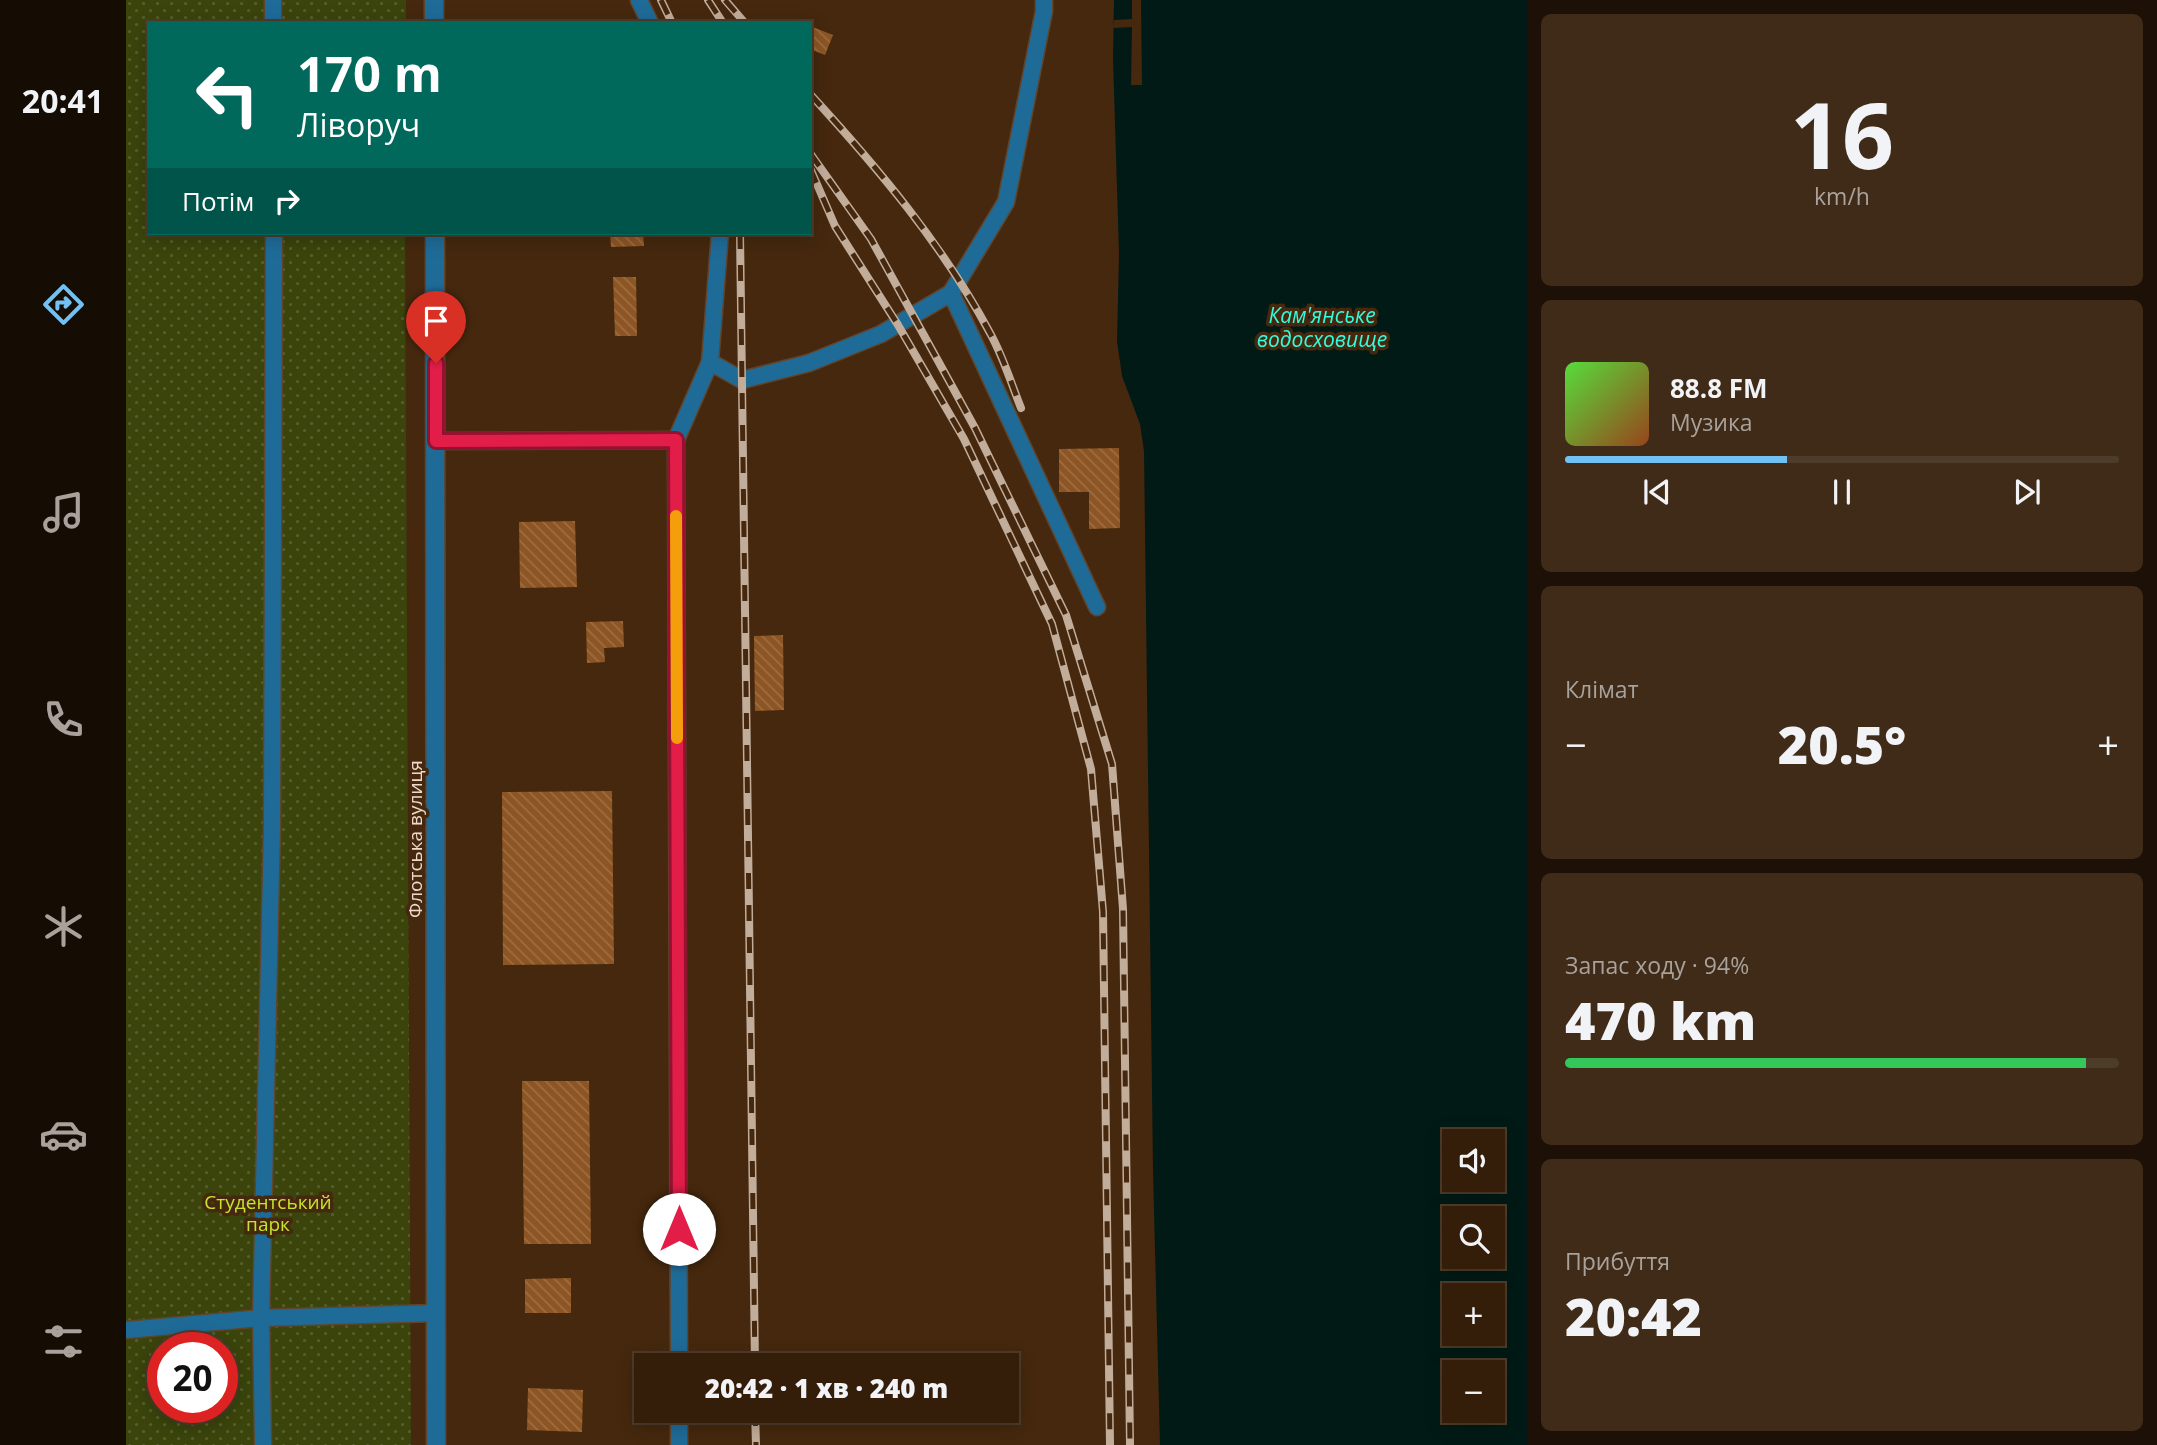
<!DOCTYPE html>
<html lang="uk">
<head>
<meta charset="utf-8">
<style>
	:root { --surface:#341e0a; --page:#3f2b18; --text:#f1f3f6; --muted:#a9a29c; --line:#4e3c2b; --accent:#72c1f5 }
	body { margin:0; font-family:"Open Sans",sans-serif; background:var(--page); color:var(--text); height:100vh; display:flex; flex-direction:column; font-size:26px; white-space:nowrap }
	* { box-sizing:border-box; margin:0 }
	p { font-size:23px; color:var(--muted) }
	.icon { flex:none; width:38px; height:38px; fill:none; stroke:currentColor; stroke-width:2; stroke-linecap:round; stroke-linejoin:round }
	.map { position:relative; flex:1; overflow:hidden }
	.panel { display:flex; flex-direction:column; gap:14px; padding:14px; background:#1d1006; width:630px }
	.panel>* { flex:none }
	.hud { position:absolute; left:21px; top:21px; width:665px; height:214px; border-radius:0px; box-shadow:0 4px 18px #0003,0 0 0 2px var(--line); background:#00695c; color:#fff; overflow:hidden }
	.tools { position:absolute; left:1316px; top:1129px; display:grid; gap:14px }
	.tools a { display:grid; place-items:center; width:63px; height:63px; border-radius:0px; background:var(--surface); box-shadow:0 4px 18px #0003,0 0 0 2px var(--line); font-size:35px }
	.speed { position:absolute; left:21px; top:1332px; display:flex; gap:14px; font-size:35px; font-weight:700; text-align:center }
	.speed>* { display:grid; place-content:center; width:91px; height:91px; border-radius:50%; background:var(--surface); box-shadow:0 4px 18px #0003,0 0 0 2px var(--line); line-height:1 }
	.speed .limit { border:10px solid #d22; background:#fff; color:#111 }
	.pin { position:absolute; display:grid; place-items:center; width:60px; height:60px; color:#fff; margin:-72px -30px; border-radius:50% 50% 50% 0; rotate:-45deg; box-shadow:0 0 7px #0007 }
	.pin .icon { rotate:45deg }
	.me { position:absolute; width:77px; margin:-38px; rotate:0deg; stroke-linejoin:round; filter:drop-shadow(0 0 5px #0008) }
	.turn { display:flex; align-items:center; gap:24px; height:147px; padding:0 35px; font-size:32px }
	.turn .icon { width:91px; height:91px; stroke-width:2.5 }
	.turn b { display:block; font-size:49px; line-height:60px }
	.then { display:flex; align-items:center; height:66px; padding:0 35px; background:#0003; gap:14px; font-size:26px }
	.big { font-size:52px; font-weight:800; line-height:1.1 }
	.panel .widget { flex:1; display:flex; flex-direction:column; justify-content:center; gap:10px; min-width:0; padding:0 24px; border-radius:10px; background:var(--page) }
	.panel .dial { align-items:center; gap:0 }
	.dial b { font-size:91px; line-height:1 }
	.song { display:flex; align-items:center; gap:21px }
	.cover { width:84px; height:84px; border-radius:10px; background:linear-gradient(135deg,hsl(110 70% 55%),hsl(20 70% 35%)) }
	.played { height:7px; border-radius:4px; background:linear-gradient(90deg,var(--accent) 40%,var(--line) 40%) }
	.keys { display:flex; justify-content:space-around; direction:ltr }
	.heat { display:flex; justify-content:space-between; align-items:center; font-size:38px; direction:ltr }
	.charge { height:10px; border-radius:5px; background:linear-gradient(90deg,#34c759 94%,var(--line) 0) }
	.trip { position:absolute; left:508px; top:1353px; width:385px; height:70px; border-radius:0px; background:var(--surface); box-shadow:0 4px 18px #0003,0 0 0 2px var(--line); font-weight:800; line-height:70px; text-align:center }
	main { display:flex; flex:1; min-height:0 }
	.dock { display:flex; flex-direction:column; width:126px; justify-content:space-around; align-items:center; background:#150c04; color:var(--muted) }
	.dock .icon { width:49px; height:49px }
	.dock .current { color:var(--accent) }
	.dock b { font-size:32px; color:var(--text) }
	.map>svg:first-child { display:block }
	.grass { fill:url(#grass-dots); fill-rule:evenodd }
	.water { fill:#021a15; fill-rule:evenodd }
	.pier { fill:#45280e }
	.building { fill:url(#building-back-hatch) }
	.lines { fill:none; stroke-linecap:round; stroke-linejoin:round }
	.service-casing { stroke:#60442c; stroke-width:19 }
	.minor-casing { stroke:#60442c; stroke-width:21 }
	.service { stroke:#1f6b98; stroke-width:16 }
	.minor { stroke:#1f6b98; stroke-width:18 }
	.rail-casing { stroke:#c2ad9b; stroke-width:8 }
	.rail { stroke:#45280e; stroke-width:5; stroke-dasharray:16; stroke-linecap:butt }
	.route-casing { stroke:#92132f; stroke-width:18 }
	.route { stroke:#e11d48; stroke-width:12 }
	.slow { stroke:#f59e0b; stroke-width:12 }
	.labels { text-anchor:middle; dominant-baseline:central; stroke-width:7; stroke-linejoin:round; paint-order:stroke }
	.street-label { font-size:19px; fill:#eddacb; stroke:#45280e }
	.park-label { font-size:19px; fill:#c6e52e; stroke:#45280e }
	.water-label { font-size:21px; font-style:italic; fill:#32fcde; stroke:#45280e }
</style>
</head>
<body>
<main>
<nav class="dock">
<b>20:41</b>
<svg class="icon current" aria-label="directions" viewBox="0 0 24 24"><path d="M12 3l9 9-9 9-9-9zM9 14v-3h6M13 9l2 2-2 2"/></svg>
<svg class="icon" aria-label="music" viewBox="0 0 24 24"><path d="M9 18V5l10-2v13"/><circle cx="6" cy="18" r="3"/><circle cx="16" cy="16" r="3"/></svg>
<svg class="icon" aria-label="phone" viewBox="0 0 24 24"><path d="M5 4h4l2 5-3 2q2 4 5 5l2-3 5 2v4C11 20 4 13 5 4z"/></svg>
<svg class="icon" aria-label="climate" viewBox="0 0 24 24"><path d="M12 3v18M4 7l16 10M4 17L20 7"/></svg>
<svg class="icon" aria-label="car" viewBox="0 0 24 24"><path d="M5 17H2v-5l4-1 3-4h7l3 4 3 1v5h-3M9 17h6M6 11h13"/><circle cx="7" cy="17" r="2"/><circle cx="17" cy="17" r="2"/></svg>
<svg class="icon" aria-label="filters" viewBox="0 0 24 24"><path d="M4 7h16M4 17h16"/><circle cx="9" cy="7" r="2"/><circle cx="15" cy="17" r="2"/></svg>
</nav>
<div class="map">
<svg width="1401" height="1445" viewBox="0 0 1401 1445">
	<defs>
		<pattern id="grass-dots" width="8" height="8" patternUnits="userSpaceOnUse" patternTransform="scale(1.75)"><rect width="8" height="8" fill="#3a440b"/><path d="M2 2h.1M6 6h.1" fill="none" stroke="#575e2d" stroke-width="1.8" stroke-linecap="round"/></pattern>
		<pattern id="building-back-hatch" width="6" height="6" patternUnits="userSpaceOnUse" patternTransform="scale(1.75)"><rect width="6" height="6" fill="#8d5523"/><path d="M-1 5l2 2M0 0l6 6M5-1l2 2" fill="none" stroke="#9d6d42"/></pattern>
	</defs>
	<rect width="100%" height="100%" fill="#45280e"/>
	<path class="grass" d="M0,0H280V23H23V233H279L285,1445H0ZM37,1348H96V1407H37Z"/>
	<path class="water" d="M988,0H1401V1445H1034L1027,1171L1018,451L1014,424L996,376L991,341L993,254L987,58ZM1328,1141H1367V1180H1328ZM1328,1218H1367V1256H1328ZM1328,1295H1367V1334H1328ZM1328,1372H1367V1410H1328Z"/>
	<path class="pier" d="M1006,0H1015L1016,85H1005L1006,27L987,28L988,20L1006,19Z"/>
	<g class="building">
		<path d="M684,26L707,35L699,55L684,49Z"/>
		<path d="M484,233H517L518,246L485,247Z"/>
		<path d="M487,277H510L511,336H489Z"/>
		<path d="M993,448L994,528L963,529V492H933V449Z"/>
		<path d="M449,521L451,587L394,588L393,522Z"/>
		<path d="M497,621L498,647L478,648L479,662L461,663L460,622Z"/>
		<path d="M657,635L658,710L629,711L628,636Z"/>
		<path d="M486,791L488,964L377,965L376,792Z"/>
		<path d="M396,1081H463L465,1244H398Z"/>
		<path d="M445,1278V1313H399V1279Z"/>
		<path d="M402,1388L457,1390L456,1432L401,1430Z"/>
	</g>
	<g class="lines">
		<defs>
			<g id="service">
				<path d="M147,0V23"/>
				<path d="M513,0L524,23"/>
				<path d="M825,293L880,202L918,11V0"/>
				<path d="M584,362L616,380L683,363L755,334L825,293L971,607"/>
				<path d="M550,440L584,362L594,233"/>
				<path d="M310,441L550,440L553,1365"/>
				<path d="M0,1330L135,1318L310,1313"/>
				<path d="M553,1410V1445"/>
				<path d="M137,1445L135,1318L146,826L148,233"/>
			</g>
			<g id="minor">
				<path d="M308,0V23"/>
				<path d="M309,233L310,1445"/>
			</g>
		</defs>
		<use href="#service" class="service-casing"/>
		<use href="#minor" class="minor-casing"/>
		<use href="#service" class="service"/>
		<use href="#minor" class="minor"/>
		<defs>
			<g id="rail">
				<path d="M535,0L546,23"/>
				<path d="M582,0L597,23"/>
				<path d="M599,0L619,23"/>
				<path d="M684,94C751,167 817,245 864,333C877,356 885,383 895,408"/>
				<path d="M684,153L745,239L849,428L940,615L986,764L997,909L1004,1445"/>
				<path d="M684,168L709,226L772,325L838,439L926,624L965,769L977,912L984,1445"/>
				<path d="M614,233L629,1365"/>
				<path d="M629,1410L630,1445"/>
			</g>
		</defs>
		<use href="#rail" class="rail-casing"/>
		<use href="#rail" class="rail"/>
	</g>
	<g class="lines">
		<defs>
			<path id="route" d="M310,363V441L550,440L553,1229"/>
		</defs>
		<use href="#route" class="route-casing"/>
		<use href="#route" class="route"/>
		<path class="slow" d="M550,516L551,738"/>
	</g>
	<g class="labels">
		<g class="street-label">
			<text transform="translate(289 839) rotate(-90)">Флотська вулиця</text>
		</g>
		<g class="park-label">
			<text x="142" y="1202">Студентський<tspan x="142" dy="22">парк</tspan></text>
		</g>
		<g class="water-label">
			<text x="1196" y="315">Кам'янське<tspan x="1196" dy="24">водосховище</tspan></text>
		</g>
	</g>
</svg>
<div class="tools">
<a><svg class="icon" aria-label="sound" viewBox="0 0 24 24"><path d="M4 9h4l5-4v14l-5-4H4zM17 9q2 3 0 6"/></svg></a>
<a><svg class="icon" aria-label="search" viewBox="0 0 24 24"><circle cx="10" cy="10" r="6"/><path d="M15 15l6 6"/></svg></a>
<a>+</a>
<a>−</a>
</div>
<div class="speed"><div class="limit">20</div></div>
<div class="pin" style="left:310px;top:363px;background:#d93025"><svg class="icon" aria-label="arrive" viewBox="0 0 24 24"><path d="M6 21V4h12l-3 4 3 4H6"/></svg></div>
<svg class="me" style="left:553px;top:1229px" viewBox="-20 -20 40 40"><circle r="19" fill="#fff"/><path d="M0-13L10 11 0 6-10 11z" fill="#e11d48"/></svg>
<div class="trip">20:42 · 1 хв · 240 m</div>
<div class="hud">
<div class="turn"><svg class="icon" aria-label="left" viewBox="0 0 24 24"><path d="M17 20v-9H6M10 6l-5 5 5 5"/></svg><div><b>170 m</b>Ліворуч</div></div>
<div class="then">Потім<svg class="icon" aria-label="right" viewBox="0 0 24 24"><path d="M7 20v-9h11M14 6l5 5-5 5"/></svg></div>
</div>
</div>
<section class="panel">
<div class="widget dial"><b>16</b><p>km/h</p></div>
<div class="widget">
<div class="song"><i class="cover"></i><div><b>88.8 FM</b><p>Музика</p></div></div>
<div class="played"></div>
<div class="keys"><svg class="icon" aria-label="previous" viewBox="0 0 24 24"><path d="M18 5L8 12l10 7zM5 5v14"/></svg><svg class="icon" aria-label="pause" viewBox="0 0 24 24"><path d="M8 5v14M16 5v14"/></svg><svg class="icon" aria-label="next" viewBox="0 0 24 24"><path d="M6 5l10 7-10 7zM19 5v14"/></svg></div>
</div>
<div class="widget"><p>Клімат</p>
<div class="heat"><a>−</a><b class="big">20.5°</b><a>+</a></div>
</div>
<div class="widget"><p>Запас ходу · 94%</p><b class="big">470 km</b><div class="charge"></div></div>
<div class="widget"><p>Прибуття</p><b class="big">20:42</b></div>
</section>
</main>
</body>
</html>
